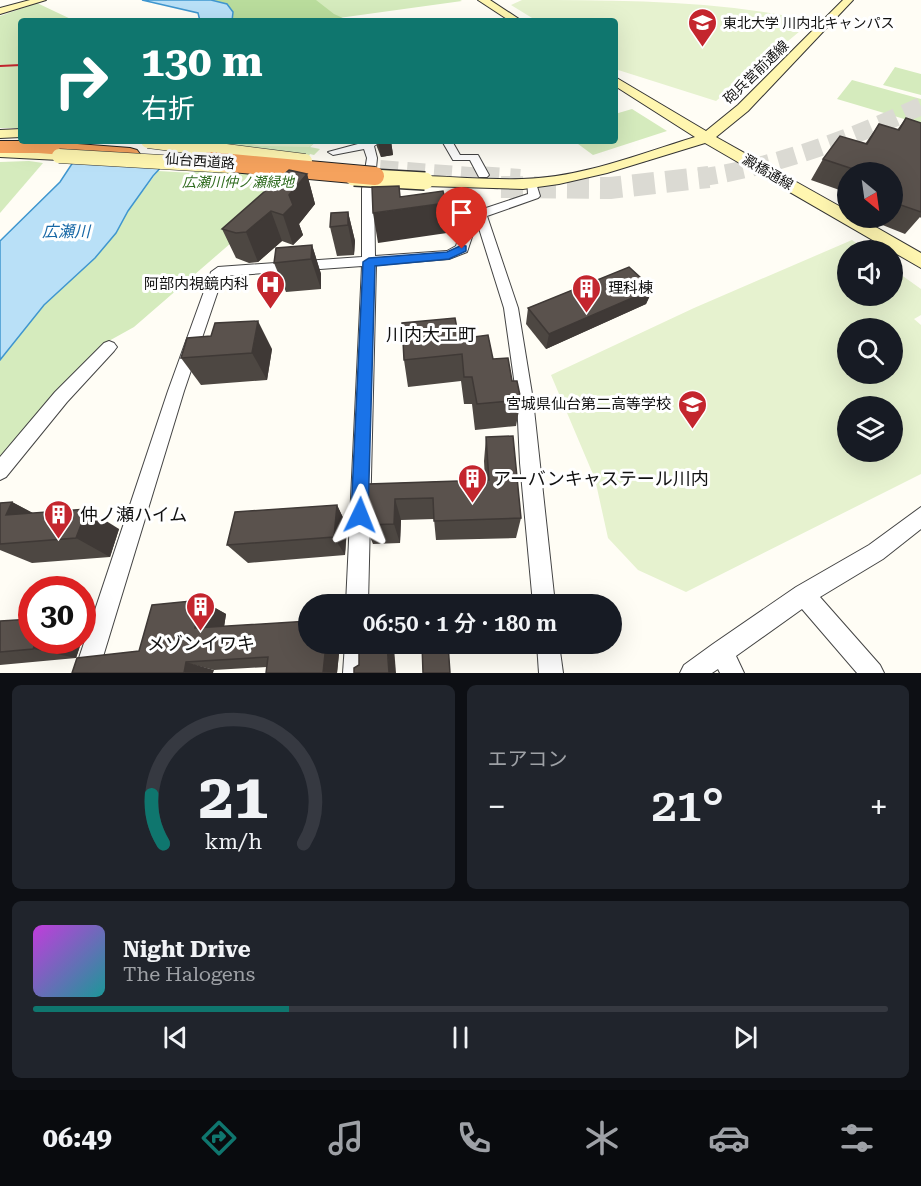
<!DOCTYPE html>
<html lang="ja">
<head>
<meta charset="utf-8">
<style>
	:root { --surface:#171b24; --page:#20242c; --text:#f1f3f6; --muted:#9ea1a6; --line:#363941; --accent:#0f766e }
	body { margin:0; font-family:"Roboto Serif","Noto Sans JP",serif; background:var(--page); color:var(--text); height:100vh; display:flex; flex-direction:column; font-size:22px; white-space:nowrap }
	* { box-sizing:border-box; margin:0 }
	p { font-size:20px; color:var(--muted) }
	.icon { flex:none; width:33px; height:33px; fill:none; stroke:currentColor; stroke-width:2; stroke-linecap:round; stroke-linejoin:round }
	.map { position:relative; height:673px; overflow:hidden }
	.details { display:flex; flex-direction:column; gap:12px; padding:12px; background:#0d0f14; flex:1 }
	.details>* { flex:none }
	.banner { position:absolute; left:18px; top:18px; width:600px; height:126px; border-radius:6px; box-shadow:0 6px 24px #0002; background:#0f766e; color:#fff; overflow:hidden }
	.needle { width:39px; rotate:151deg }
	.buttons { position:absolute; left:837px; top:162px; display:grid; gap:12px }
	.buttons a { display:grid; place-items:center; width:66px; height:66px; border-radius:50%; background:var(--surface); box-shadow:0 6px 24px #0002; font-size:30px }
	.speed { position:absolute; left:18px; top:576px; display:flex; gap:12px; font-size:30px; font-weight:700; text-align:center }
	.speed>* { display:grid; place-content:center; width:78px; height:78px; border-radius:50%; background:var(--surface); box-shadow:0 6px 24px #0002; line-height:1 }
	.speed .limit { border:9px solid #d22; background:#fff; color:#111 }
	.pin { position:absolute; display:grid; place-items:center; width:51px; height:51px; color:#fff; margin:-62px -26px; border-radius:50% 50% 50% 0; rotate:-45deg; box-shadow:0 0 6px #0007 }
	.pin .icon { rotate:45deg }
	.me { position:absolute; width:66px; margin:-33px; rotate:2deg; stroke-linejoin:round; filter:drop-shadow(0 0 4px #0008) }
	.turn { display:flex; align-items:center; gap:21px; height:126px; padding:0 24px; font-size:27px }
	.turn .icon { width:78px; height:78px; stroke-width:2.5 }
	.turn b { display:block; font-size:42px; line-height:51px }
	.big { font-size:45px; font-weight:600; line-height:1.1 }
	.details .tile { flex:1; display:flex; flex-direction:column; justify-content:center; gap:9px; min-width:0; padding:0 21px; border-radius:9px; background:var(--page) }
	.details .dial { align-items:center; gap:0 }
	.dial svg { height:156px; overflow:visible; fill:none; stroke:var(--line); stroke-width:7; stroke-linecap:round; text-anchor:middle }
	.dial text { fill:var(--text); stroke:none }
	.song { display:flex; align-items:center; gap:18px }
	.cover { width:72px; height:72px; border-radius:9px; background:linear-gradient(135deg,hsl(290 70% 55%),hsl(180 70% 35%)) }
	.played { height:6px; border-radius:3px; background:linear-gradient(90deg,var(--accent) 30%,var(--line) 30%) }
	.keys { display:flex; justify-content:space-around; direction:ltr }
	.heat { display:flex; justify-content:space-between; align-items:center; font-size:33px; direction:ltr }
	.details .tiles { flex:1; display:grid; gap:12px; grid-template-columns:1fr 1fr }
	.tile:last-child { grid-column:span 2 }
	.trip { position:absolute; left:298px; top:594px; width:324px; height:60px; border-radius:30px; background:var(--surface); box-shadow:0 6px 24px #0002; font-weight:600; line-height:60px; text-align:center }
	.tabs { display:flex; height:96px; justify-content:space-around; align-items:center; background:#090b0e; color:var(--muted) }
	.tabs .icon { width:42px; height:42px }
	.tabs .on { color:var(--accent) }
	.tabs b { font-size:27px; color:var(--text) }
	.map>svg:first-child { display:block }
	.green { fill:#d5ebbd }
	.forest { fill:#b9dc9c }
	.pitch { fill:#e6f2cf; fill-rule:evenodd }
	.water { fill:#b9e0f7; stroke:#3f96cf; stroke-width:1.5 }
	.pier { fill:#fffdf5 }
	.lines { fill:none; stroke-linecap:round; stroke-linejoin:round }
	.highway-tunnel-far1 { stroke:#dbdad3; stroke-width:18; stroke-dasharray:18 9; stroke-linecap:butt }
	.highway-tunnel { stroke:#dbdad3; stroke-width:22; stroke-dasharray:22 11; stroke-linecap:butt }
	.street-casing { stroke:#444; stroke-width:2 }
	.secondary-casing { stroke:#333; stroke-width:2 }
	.highway-casing { stroke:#222; stroke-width:2 }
	.street { fill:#fff; fill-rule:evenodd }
	.secondary { fill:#fff6b0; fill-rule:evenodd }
	.highway { fill:#f5a25d; fill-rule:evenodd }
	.rail { stroke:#c4262e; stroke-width:2 }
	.secondary-bridge-far1-casing { stroke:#333; stroke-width:15; stroke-linecap:butt }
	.secondary-bridge-casing { stroke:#333; stroke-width:20; stroke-linecap:butt }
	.highway-bridge-casing { stroke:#222; stroke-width:20; stroke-linecap:butt }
	.secondary-bridge-far1 { stroke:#fff6b0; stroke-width:14 }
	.secondary-bridge { stroke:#fff6b0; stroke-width:17 }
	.highway-bridge { stroke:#f5a25d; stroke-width:18 }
	.wall { fill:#4d4742 }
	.shaded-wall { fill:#3f3936 }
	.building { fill:#5a524d; stroke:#3f3936; stroke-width:1.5 }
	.route { fill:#1a73e8; stroke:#114b97; stroke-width:1.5 }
	.labels { text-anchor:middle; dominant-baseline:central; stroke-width:6; stroke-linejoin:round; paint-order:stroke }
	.far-poi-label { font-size:14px; fill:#111; stroke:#fff; text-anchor:start }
	.far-street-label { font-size:14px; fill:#111; stroke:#fff }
	.far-park-label { font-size:14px; font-style:italic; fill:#2f6b1f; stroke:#fff }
	.poi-label { font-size:15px; fill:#111; stroke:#fff; text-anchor:end }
	.water-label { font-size:16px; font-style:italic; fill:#1768a6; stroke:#fff }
	.quarter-label { font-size:18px; fill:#111; stroke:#fff }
	.near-poi-label { font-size:18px; fill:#111; stroke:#fff; text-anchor:start }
</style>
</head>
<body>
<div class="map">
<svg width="921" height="673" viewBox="0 0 921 673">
	<rect width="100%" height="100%" fill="#fffdf5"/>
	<g class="green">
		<path d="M244,0H460L462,1L317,21H291Z"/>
		<path d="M37,3L75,21H21V128H0V16Z"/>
		<path d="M895,67L921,74V95L883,85Z"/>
		<path d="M852,80L921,99V124L837,99Z"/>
		<path d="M632,109L667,131L593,155L574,141H615V114Z"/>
		<path d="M215,141H317L310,147L320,149L314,155L310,154L291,191L134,327L107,342L50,399L0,461V360L44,305L95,258L116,233L128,211L158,171L193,173Z"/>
		<path d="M29,161L43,163L0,213V162Z"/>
	</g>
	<path class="forest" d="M212,0H316L334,14L345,19L328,21H232L233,14L227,4Z"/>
	<g class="pitch">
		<path d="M522,0C620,0 717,0 812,21L716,101L615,69V21H537L511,5Z"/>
		<path d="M238,141H317L309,147L260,146Z"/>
		<path d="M852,240L866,250H848V296H892L893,269L921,289V315L914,319L921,325V474L686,592L638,570L608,538L595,479L551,375L694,308ZM892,328V374H848V328ZM892,406V452H848V406Z"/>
	</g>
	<g class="water">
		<path d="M142,0H211L227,4L233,12L232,21H200L198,13Z"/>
		<path d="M87,141H185L153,176L128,211L116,233L95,258L44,305L0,360V241L60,182Z"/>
	</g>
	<path class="pier" d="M84,141H185L188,143L164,169L69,163Z"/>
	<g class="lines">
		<g class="highway-tunnel-far1">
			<path d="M380,169L496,178"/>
			<path d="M699,178C777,166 850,139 921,106"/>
		</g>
		<g class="highway-tunnel">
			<path d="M477,177L520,180"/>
			<path d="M501,187L610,188L709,177"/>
		</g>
		<defs>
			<g id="street">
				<path d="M369,141H383L374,146L377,158L374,189L375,256L447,251L456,246L463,223L471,213L528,194L527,180H535L540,196L538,198L487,216L518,308L533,400L555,604H533L520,463L517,400L504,308L477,222L467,252L449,259L376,265L368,604H346L362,266L223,276L184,391L98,673H74L168,391L211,272L218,267L362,257V189L367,158L364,149L333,155L328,152Z"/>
				<path d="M442,141H452L460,155H478L489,175L487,177H479L470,160H453Z"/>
				<path d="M109,341L114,343L117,347L114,351L67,402L6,477L0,480V457L55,392L104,343Z"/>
				<path d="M921,507V529L883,559L820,597L880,665L884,673H857L802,609L736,656L744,673H720L718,669L712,673H680L684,665L713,644L796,587L869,545Z"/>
				<path d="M345,644H367V673H343Z"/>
				<path d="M537,644H559L563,673H539Z"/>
			</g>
			<g id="secondary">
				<path d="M30,0H46L0,14V8Z"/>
				<path d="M478,0H490L522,21H510Z"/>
				<path d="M843,0H853L748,111L716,137L848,211V218H860L921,253V268L705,143L607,173L559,184L523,189L425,186L417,181L425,176C457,177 490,180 522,179C580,178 640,154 695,137L615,86V77L706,131L738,105Z"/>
				<path d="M21,129V137L0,138V130Z"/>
				<path d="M0,149L59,152L66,156L59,160L0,157Z"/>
			</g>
			<path id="highway" d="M0,141H38L130,148L137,150L140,154L137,158L130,160L38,153H0Z"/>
		</defs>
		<use href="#street" class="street-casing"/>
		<use href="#secondary" class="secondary-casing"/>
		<use href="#highway" class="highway-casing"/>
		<use href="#street" class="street"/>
		<use href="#secondary" class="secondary"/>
		<use href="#highway" class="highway"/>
		<path class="rail" d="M0,66L21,65"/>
		<defs>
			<g id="secondary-bridge-far1">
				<path d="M148,141L305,161"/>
				<path d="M59,156L230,166"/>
				<path d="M354,177L374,178"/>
			</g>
			<path id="secondary-bridge" d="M354,177L425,181"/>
			<path id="highway-bridge" d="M210,161L375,176"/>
		</defs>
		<use href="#secondary-bridge-far1" class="secondary-bridge-far1-casing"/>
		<use href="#secondary-bridge" class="secondary-bridge-casing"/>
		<use href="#highway-bridge" class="highway-bridge-casing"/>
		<use href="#secondary-bridge-far1" class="secondary-bridge-far1"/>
		<use href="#secondary-bridge" class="secondary-bridge"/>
		<use href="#highway-bridge" class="highway-bridge"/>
	</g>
	<g class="wall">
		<path d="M906,118L921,123V218L920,217L905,234L875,222L877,218H892V172H848V193L811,180L823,159L865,144L879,124L897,130Z"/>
		<path d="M376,141H391L393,155L381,157L377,147Z"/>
		<path d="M307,174L315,204L299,224L303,235L293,245L282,241L258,262L249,263L236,258L222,229Z"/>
		<path d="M348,212L355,241L354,255L337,256L330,227Z"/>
		<path d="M312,245L321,274V289L286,292L274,263Z"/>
		<path d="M653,289L646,304L546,349L526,324L528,308Z"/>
		<path d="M459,339L493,359L512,381L521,400L516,426L475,430L472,404H464L461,381L408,387L404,360Z"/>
		<path d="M272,349L267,380L201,385L181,358Z"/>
		<path d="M486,437L521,518L516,538L436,540L434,519L401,520L400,543L373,544L365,525L368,484L485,480L484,461Z"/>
		<path d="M12,502L33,513L119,529L110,557L32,563L0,550V503Z"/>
		<path d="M337,505L347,526L345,555L248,563L227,545Z"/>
		<path d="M201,600L226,614L224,627L309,644H340L337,673L267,667L214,670L139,651Z"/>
		<path d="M0,621L32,640H82L76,658L0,665Z"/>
	</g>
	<g class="shaded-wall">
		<path d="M378,141H391L393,155L381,157Z"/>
		<path d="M307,174L315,204L299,224L303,235L293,245L283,215L289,195Z"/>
		<path d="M446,203L447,233L378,243L373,213Z"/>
		<path d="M271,211L282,241L258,262L246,232Z"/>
		<path d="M348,212L355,241L354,255L348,225Z"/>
		<path d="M312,245L321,274V289L311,259Z"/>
		<path d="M653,289L646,304L546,349L549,334Z"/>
		<path d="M258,321L272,349L267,380L252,353Z"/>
		<path d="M395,499L401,520L400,543L394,524Z"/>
		<path d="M12,502L51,523L6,515Z"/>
		<path d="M337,505L347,526L345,555L334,537Z"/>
		<path d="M87,509L119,529L110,557L76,538Z"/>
		<path d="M201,600L226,614L222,640L195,628Z"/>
		<path d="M82,629L86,630L82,640Z"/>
		<path d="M37,640H82L76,658L33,649Z"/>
		<path d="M326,644H340L337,673H323Z"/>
		<path d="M387,644H391L394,648L396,673H389Z"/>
		<path d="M186,662L214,670L213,673H184Z"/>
	</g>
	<g class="building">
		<path d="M906,118L921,123V212L892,202V199L896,191L892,190V172H862L823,159L840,136L867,144L879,124L899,130Z"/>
		<path d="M289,170L307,174L289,195L293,205L283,215L271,211L246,232L236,233L222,229Z"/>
		<path d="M399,186L400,197L443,191L446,203L373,213L372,187Z"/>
		<path d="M348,212V225L330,227L331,213Z"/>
		<path d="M312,245L311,259L274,263L276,248Z"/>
		<path d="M629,267L653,289L549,334L528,308Z"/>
		<path d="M455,318L459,339L488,335L493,359L508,358L512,381H517L521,400L477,404L472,377H464L462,354L404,360L402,323Z"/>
		<path d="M258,321L252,353L181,358L187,338L211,336L215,323Z"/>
		<path d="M513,436L521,518L434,521L433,498L395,499L394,524L365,525L368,484L489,480L486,437Z"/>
		<path d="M12,502L6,515L87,509L76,538L0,544V503Z"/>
		<path d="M337,505L334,537L227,545L235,512Z"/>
		<path d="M201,600L195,628L309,621V644H326L323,673H266L268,657L186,662L184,673H72L77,658L139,651L152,605Z"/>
		<path d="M32,619V640H37L33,649L0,652V621Z"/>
		<path d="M359,644H387L389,673H354V668L359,665Z"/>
		<path d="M422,644H448L450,673H423Z"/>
	</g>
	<path class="route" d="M462,245L466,246V251L449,259L375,266L368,515L366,522L360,524L353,522L351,515L363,262L369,258L447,252Z"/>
	<defs>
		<symbol id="university-pin" viewBox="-11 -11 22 30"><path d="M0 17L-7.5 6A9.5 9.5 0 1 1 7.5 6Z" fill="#c4262e" stroke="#fff"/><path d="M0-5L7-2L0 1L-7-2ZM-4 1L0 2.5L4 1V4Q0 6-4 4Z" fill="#fff"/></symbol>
		<symbol id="hospital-pin" viewBox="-11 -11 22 30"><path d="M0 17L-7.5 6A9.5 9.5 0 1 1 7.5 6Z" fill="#c4262e" stroke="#fff"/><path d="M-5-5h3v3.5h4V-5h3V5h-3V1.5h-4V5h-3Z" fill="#fff"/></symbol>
		<symbol id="building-pin" viewBox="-11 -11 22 30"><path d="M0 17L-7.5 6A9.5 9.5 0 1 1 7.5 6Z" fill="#c4262e" stroke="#fff"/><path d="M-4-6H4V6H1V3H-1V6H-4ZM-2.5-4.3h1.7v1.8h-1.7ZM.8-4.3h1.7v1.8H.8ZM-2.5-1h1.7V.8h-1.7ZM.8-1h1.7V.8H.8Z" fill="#fff"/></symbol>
		<symbol id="school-pin" viewBox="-11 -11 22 30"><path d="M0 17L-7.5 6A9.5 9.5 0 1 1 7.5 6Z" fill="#c4262e" stroke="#fff"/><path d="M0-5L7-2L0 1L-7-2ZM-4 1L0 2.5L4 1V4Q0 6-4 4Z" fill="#fff"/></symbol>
	</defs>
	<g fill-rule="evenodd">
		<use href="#university-pin" x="686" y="6" width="33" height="45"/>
		<use href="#hospital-pin" x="254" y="268" width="33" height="45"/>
		<use href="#building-pin" x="570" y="272" width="33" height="45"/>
		<use href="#school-pin" x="676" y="388" width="33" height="45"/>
		<use href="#building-pin" x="456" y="462" width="33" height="45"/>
		<use href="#building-pin" x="42" y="498" width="33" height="45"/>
		<use href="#building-pin" x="184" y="590" width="33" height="45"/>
	</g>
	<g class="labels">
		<g class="far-poi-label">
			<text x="723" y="23">東北大学 川内北キャンパス</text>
		</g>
		<g class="far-street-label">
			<text transform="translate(756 72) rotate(-44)">砲兵営前通線</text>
			<text transform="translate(200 161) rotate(4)">仙台西道路</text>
			<text transform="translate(768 172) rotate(30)">澱橋通線</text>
		</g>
		<g class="far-park-label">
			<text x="238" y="182">広瀬川仲ノ瀬緑地</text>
		</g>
		<g class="poi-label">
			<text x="249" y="284">阿部内視鏡内科</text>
			<text x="608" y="288" text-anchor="start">理科棟</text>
			<text x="671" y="404">宮城県仙台第二高等学校</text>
		</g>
		<g class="water-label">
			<text x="66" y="231">広瀬川</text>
		</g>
		<g class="quarter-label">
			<text x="431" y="334">川内大工町</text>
		</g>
		<g class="near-poi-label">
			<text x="493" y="478">アーバンキャステール川内</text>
			<text x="80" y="514">仲ノ瀬ハイム</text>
			<text x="201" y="643" text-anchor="middle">メゾンイワキ</text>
		</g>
	</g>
</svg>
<div class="buttons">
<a><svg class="needle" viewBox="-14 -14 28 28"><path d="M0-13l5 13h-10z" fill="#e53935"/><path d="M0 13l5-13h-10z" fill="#9ea1a6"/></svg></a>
<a><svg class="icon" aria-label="sound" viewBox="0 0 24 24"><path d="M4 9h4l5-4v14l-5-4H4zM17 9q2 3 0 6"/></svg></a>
<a><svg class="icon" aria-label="search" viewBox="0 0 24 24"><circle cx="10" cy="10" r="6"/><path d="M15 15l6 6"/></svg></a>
<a><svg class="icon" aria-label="layers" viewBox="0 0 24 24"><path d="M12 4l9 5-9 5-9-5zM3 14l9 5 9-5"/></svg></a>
</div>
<div class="speed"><div class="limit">30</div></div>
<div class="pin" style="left:462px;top:249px;background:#d93025"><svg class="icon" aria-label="arrive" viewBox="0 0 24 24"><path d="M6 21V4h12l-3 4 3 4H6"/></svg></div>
<svg class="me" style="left:360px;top:515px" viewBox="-20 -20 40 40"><path d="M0-17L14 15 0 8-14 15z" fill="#1a73e8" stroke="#fff" stroke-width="4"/></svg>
<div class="trip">06:50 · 1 分 · 180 m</div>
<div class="banner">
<div class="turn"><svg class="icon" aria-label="right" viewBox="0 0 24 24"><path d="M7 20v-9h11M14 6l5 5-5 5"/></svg><div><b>130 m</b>右折</div></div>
</div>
</div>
<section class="details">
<div class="tiles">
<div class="tile dial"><svg viewBox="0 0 100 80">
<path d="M14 69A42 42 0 1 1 86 69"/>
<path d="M14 69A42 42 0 0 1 8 44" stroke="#0f766e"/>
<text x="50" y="56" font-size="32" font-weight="700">21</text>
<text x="50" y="72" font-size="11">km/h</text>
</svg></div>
<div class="tile"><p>エアコン</p>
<div class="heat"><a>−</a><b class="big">21°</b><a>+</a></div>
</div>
<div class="tile">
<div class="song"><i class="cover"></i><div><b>Night Drive</b><p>The Halogens</p></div></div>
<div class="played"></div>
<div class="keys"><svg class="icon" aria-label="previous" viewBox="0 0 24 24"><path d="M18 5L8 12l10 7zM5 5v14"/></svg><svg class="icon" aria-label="pause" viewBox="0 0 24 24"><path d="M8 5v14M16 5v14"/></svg><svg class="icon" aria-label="next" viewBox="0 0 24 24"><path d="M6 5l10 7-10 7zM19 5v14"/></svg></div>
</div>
</div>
</section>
<nav class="tabs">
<b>06:49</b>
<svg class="icon on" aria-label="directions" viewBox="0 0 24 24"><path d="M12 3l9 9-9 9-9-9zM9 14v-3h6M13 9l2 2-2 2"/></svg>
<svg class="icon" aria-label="music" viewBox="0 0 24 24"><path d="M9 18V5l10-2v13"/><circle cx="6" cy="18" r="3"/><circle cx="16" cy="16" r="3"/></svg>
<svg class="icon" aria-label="phone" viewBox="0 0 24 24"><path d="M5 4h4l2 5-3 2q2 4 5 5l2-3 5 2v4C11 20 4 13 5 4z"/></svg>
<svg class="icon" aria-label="climate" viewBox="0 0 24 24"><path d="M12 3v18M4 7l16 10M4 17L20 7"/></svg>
<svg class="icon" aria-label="car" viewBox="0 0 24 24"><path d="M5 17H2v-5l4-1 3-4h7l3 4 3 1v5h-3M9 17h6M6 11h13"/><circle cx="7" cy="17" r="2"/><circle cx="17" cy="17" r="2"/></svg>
<svg class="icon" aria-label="filters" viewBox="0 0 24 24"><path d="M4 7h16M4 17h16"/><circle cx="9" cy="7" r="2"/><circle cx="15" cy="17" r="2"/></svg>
</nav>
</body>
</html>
